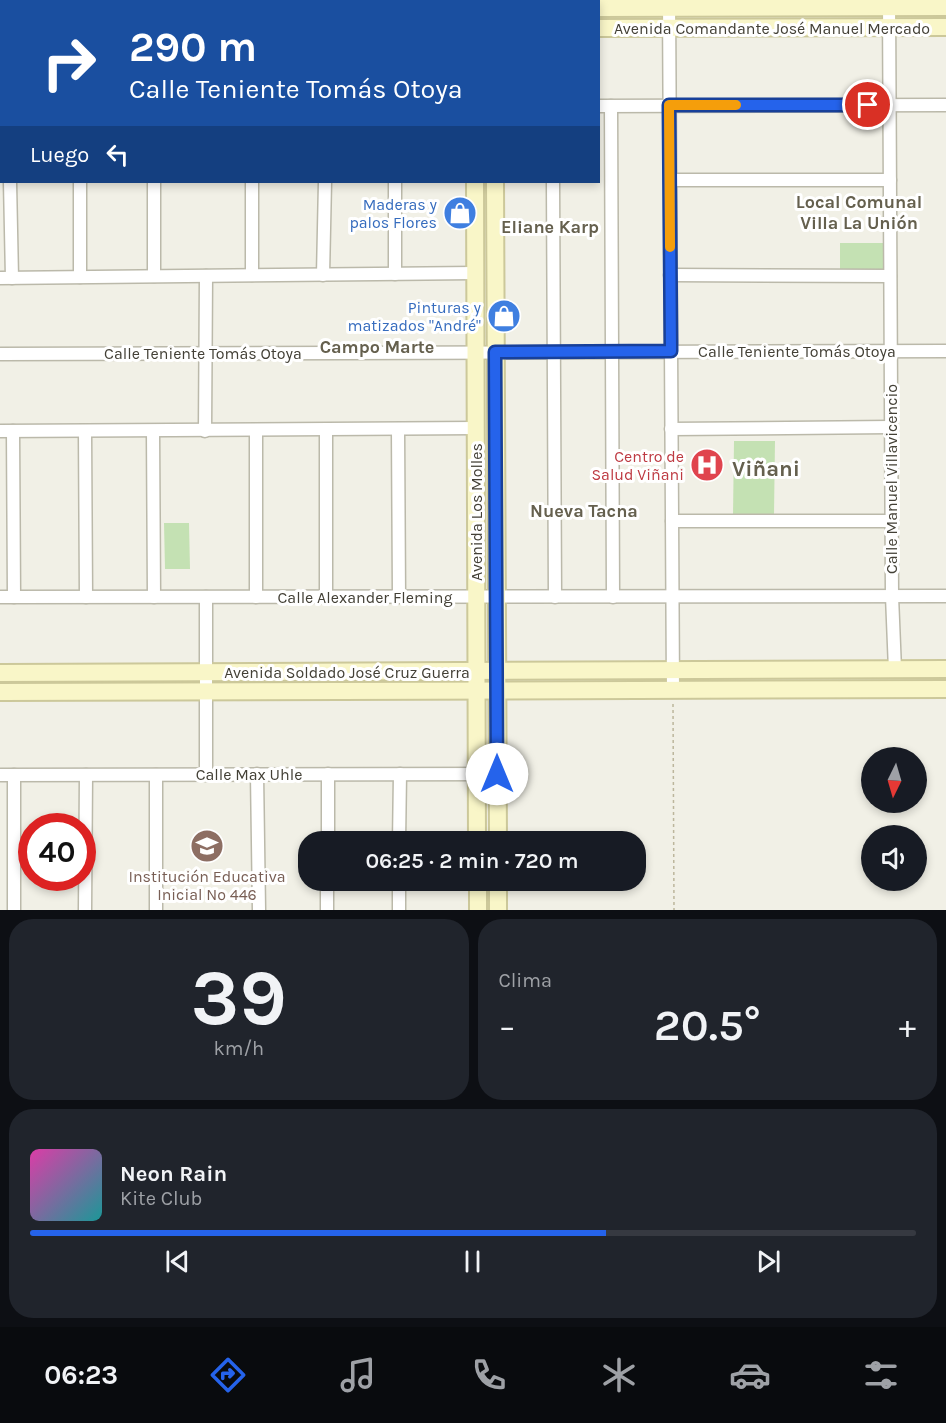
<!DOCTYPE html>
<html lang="es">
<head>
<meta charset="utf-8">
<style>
	:root { --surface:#171b24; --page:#20242c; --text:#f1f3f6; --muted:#9ea1a6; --line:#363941; --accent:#2563eb }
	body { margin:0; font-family:Karla,sans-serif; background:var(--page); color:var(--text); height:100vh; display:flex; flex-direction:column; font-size:22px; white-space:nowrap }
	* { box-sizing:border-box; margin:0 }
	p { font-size:20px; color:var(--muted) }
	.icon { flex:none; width:33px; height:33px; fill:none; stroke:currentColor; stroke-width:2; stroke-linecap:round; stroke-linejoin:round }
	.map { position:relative; height:910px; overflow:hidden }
	.sheet { display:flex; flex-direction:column; gap:9px; padding:9px; background:#0d0f14; flex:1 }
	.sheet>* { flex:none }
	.top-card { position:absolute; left:0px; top:0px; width:600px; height:183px; box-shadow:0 3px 9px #0003; background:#1a4fa0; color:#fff; overflow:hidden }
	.needle { width:39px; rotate:185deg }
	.buttons { position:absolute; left:861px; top:747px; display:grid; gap:12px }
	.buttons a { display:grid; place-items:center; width:66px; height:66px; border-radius:50%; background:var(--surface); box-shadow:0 3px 9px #0003; font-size:30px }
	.speed { position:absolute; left:18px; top:813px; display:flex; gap:12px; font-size:30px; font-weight:700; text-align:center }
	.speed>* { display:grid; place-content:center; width:78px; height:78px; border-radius:50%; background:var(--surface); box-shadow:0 3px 9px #0003; line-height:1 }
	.speed .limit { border:9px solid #d22; background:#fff; color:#111 }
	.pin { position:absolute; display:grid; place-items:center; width:51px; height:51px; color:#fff; margin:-26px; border:3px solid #fff; border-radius:50%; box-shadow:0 2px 6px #0007 }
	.me { position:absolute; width:66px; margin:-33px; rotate:0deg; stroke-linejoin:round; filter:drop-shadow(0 0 4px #0008) }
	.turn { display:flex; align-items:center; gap:21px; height:126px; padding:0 30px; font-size:27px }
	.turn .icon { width:78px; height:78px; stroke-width:2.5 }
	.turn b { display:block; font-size:42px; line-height:51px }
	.then { display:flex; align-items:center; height:57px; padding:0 30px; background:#0003; gap:12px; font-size:22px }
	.big { font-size:45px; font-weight:600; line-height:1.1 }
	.sheet .card { flex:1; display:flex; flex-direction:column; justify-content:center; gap:9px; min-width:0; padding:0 21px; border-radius:24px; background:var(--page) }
	.sheet .dial { align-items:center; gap:0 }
	.dial b { font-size:78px; line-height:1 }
	.song { display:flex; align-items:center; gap:18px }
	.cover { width:72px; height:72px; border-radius:9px; background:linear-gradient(135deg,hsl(320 70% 55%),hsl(180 70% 35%)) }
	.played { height:6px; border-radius:3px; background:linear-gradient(90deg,var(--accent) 65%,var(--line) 65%) }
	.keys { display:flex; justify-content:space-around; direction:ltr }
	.heat { display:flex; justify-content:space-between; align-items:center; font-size:33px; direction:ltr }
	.sheet .tiles { flex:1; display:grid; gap:9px; grid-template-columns:1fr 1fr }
	.card:last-child { grid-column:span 2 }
	.trip { position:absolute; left:298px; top:831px; width:348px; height:60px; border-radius:24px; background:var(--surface); box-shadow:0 3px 9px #0003; font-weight:600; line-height:60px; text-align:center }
	.tab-bar { display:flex; height:96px; justify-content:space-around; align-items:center; background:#090b0e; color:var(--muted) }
	.tab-bar .icon { width:42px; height:42px }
	.tab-bar .current { color:var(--accent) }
	.tab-bar b { font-size:27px; color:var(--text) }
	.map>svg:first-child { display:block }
	.park { fill:#c4e1b3 }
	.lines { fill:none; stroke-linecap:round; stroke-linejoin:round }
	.street-casing { stroke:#bbb9aa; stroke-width:15 }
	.secondary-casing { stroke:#ccc89a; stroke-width:20 }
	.path { stroke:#bcb69c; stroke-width:1.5; stroke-dasharray:3 3; stroke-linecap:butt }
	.street { stroke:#fff; stroke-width:12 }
	.secondary { stroke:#f9f6c8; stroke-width:16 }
	.route-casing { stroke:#184099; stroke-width:15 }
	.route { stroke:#2563eb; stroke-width:10 }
	.slow { stroke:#f59e0b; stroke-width:10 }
	.labels { text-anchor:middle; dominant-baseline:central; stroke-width:6; stroke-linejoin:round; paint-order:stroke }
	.street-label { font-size:16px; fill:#434036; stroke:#fff }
	.shop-label { font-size:16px; fill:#366cbe; stroke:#fff; text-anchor:end }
	.health-label { font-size:16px; fill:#be3a42; stroke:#fff; text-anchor:end }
	.education-label { font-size:16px; fill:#785e54; stroke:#fff }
	.neighbourhood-label { font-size:18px; font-weight:bold; fill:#65604e; stroke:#fff }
	.district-label { font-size:22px; font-weight:bold; fill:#65604e; stroke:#fff }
</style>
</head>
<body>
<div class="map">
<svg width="946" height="910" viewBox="0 0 946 910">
	<rect width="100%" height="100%" fill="#f1f0e6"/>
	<g class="park">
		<rect x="840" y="243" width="44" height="27"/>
		<path d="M734,441H775L774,515H733Z"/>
		<path d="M164,523H189L190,569H165Z"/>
	</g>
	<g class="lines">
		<defs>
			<g id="street">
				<path d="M202,0V2"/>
				<path d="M669,1L673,690"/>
				<path d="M889,1L892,596L895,670"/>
				<path d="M598,106L946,105"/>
				<path d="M611,106L613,597"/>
				<path d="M0,107H2"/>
				<path d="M670,180H890"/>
				<path d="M10,182L12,278"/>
				<path d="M80,182V277"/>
				<path d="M154,182V276"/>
				<path d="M252,182V275"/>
				<path d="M553,182L555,597"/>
				<path d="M395,274V182"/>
				<path d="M323,275L325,182"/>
				<path d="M670,275L890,276"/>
				<path d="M0,278L475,273"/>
				<path d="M0,354L946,351"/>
				<path d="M398,429L399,597"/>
				<path d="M671,429L891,427"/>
				<path d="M256,430V597"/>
				<path d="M326,430V597"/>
				<path d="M0,431L476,428"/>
				<path d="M13,431L14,597"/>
				<path d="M85,431L86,597"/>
				<path d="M153,431L154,597"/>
				<path d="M205,431L206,276"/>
				<path d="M672,521H892"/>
				<path d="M0,597L946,596"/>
				<path d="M206,597V775"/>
				<path d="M257,774L259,910"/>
				<path d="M0,775L497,774"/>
				<path d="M328,842V774"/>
				<path d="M399,842L400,774"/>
				<path d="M14,910V775"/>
				<path d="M85,910L86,775"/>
				<path d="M156,910V775"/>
				<path d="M327,910V880"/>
				<path d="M399,910V880"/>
			</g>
			<g id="secondary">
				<path d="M474,0V2"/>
				<path d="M494,2V0"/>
				<path d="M598,8L946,7"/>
				<path d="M0,10H2"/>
				<path d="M598,28L946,27"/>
				<path d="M0,31H2"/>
				<path d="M475,182L477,842"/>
				<path d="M495,182L498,842"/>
				<path d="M0,673L946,669"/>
				<path d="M0,692L946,689"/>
				<path d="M478,880V910"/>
				<path d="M498,880V910"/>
			</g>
		</defs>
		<use href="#street" class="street-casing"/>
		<use href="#secondary" class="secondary-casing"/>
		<path class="path" d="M673,704L674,910"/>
		<use href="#street" class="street"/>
		<use href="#secondary" class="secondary"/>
	</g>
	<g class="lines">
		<defs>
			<path id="route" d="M497,774L495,352L671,351L669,105H868"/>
		</defs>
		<use href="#route" class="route-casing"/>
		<use href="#route" class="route"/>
		<path class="slow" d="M670,247L669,105H736"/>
	</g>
	<defs>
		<symbol id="shop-disc" viewBox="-11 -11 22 22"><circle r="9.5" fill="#3f7fe0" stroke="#fff"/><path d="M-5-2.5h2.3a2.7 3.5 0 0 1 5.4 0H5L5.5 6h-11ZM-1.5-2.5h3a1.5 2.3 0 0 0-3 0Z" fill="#fff"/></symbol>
		<symbol id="hospital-disc" viewBox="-11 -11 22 22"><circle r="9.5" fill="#e0444e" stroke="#fff"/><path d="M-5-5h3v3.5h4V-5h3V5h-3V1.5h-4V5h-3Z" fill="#fff"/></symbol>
		<symbol id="school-disc" viewBox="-11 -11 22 22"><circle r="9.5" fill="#8d6e63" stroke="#fff"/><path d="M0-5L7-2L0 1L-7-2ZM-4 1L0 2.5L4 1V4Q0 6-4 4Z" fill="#fff"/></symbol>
	</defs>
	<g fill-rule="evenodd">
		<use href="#shop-disc" x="441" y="194" width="38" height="38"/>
		<use href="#shop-disc" x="485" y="297" width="38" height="38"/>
		<use href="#hospital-disc" x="688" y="446" width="38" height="38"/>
		<use href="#school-disc" x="188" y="827" width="38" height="38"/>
	</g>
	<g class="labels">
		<g class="street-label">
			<text x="772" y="28">Avenida Comandante José Manuel Mercado</text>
			<text x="797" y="351">Calle Teniente Tomás Otoya</text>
			<text x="203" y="353">Calle Teniente Tomás Otoya</text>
			<text transform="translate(891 479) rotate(-90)">Calle Manuel Villavicencio</text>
			<text transform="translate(476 512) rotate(-90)">Avenida Los Molles</text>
			<text x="365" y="597">Calle Alexander Fleming</text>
			<text x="347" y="672">Avenida Soldado José Cruz Guerra</text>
			<text x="249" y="774">Calle Max Uhle</text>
		</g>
		<g class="shop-label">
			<text x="437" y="204">Maderas y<tspan x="437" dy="18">palos Flores</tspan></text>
			<text x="481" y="307">Pinturas y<tspan x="481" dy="18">matizados "André"</tspan></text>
		</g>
		<g class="health-label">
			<text x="684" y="456">Centro de<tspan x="684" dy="18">Salud Viñani</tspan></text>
		</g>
		<g class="education-label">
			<text x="207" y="876">Institución Educativa<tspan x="207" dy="18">Inicial Nº 446</tspan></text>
		</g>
		<g class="neighbourhood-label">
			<text x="859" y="202">Local Comunal<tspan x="859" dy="21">Villa La Unión</tspan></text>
			<text x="550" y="227">Eliane Karp</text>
			<text x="377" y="347">Campo Marte</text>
			<text x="584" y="511">Nueva Tacna</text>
		</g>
		<g class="district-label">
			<text x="766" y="469">Viñani</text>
		</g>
	</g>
</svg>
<div class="buttons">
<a><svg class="needle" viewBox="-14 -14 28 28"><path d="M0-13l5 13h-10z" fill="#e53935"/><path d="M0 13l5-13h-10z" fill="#9ea1a6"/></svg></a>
<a><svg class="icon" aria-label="sound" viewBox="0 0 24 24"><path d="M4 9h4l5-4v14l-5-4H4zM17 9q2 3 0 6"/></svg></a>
</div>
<div class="speed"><div class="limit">40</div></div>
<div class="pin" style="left:868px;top:105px;background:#d93025"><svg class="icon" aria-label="arrive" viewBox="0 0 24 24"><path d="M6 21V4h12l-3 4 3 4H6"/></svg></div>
<svg class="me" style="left:497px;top:774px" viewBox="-20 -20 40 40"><circle r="19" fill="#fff"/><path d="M0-13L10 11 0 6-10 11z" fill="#2563eb"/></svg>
<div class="trip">06:25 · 2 min · 720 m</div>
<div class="top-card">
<div class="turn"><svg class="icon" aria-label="right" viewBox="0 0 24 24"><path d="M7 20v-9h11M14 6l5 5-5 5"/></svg><div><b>290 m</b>Calle Teniente Tomás Otoya</div></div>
<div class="then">Luego<svg class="icon" aria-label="left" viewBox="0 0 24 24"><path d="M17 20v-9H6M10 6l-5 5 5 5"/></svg></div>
</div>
</div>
<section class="sheet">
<div class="tiles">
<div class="card dial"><b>39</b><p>km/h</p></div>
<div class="card"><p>Clima</p>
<div class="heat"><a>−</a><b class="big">20.5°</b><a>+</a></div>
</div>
<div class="card">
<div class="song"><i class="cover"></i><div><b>Neon Rain</b><p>Kite Club</p></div></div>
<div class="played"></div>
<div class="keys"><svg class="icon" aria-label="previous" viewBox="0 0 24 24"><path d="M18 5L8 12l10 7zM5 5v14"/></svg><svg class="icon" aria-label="pause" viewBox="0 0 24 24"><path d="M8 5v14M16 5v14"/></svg><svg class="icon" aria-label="next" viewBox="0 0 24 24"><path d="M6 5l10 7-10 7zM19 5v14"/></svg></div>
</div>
</div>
</section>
<nav class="tab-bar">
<b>06:23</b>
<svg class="icon current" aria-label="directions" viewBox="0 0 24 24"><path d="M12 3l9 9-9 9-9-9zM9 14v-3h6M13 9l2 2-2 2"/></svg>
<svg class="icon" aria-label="music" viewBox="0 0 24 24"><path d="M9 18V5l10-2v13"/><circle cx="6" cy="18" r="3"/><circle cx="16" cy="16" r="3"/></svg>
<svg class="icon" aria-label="phone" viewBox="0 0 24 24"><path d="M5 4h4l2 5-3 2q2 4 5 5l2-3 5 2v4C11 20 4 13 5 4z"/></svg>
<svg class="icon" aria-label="climate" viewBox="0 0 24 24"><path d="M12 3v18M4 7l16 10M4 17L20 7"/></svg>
<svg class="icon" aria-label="car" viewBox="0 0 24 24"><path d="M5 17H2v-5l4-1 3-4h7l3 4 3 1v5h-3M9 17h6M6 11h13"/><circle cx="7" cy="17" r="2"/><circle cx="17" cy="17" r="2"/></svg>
<svg class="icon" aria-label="filters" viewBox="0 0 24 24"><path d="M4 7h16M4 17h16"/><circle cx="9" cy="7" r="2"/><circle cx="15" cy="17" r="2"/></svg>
</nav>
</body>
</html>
